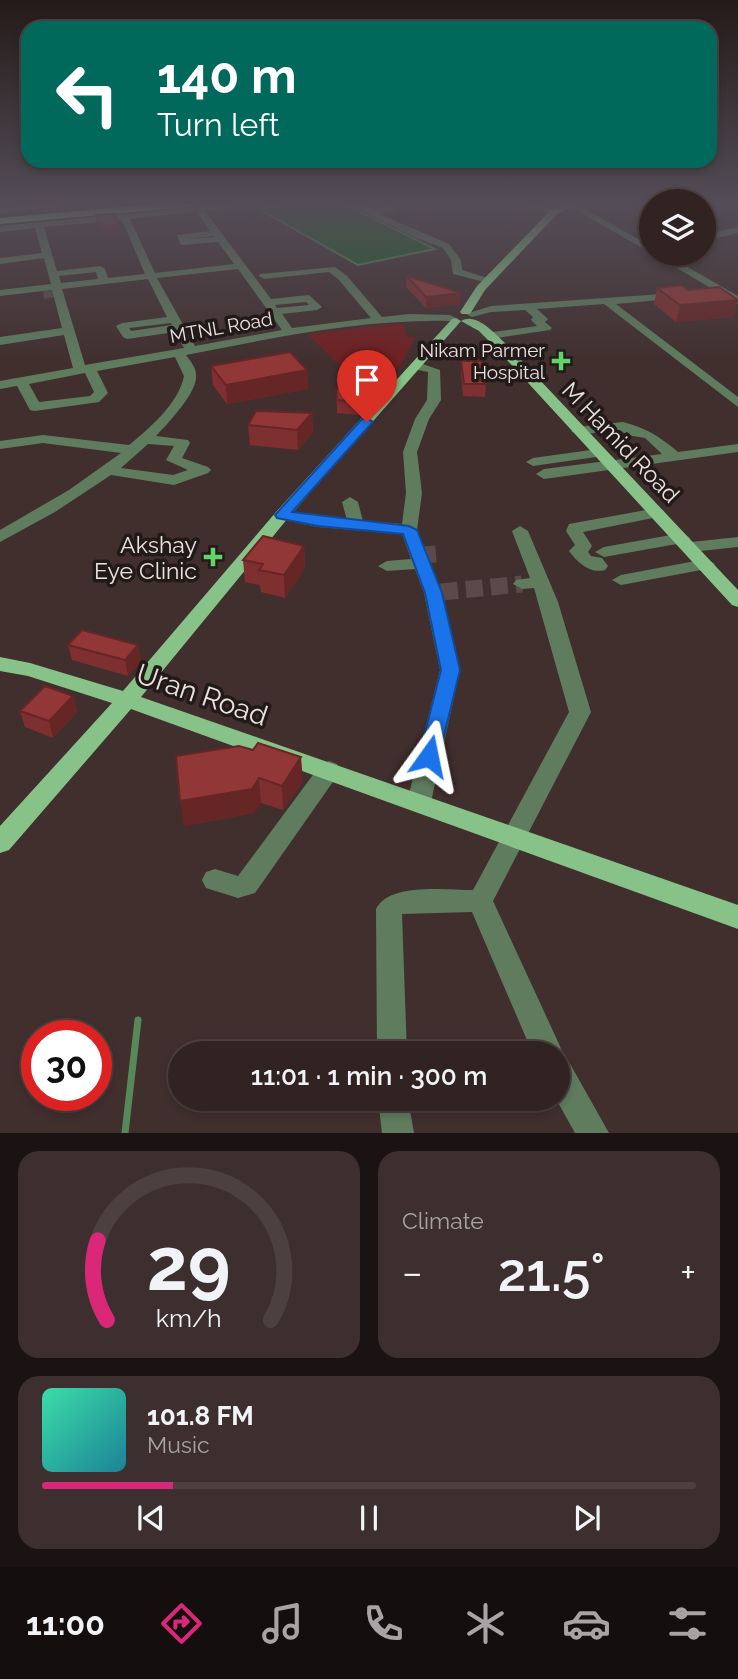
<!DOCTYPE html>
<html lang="en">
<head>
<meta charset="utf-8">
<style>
	:root { --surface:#312322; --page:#3d2f2f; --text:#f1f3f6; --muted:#a8a4a5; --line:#4c4040; --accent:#db2777 }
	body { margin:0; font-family:Raleway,sans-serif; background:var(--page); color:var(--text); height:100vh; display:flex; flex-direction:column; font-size:26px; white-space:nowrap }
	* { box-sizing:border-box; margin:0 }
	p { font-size:23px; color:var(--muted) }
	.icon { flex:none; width:38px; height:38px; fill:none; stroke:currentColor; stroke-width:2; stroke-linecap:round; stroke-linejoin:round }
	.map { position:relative; height:1133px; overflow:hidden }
	.side { display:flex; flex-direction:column; gap:18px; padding:18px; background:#1b1313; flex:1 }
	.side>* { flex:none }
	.hud { position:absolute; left:21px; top:21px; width:696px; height:147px; border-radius:21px; box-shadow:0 4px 10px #0003,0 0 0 2px var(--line); background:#00695c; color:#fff; overflow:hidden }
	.fabs { position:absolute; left:639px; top:189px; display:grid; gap:14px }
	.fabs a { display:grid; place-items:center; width:77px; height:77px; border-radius:50%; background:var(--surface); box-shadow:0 4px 10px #0003,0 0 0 2px var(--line); font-size:35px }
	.speed { position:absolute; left:21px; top:1020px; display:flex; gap:14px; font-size:35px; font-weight:700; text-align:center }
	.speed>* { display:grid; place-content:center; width:91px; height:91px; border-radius:50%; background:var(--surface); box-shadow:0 4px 10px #0003,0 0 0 2px var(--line); line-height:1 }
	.speed .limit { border:10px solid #d22; background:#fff; color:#111 }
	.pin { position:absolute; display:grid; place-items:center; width:60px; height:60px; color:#fff; margin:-72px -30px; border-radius:50% 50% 50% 0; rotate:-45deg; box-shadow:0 0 7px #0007 }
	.pin .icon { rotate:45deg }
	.me { position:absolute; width:77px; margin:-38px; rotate:12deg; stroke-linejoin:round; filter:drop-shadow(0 0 5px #0008) }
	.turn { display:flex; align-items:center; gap:24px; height:147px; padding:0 21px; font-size:32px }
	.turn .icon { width:91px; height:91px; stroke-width:2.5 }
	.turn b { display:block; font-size:49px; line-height:60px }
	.big { font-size:52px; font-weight:600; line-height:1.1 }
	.side .card { flex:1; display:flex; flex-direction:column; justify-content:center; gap:10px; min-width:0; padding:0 24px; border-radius:21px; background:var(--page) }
	.side .dial { align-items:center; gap:0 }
	.dial svg { height:182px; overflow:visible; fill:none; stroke:var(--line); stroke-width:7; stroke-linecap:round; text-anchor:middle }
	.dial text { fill:var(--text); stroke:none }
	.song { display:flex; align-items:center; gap:21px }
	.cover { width:84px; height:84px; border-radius:10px; background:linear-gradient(135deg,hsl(160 70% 55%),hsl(190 70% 35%)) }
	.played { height:7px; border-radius:4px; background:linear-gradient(90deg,var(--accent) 20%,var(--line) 20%) }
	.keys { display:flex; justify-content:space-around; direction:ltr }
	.heat { display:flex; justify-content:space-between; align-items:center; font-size:38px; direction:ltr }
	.side .tiles { flex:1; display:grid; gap:18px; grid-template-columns:1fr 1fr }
	.card:last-child { grid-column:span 2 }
	.trip { position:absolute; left:168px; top:1041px; width:402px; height:70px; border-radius:35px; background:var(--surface); box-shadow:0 4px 10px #0003,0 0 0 2px var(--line); font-weight:600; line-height:70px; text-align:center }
	.dock { display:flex; height:112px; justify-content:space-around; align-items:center; background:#140e0e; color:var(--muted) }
	.dock .icon { width:49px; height:49px }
	.dock .on { color:var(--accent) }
	.dock b { font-size:32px; color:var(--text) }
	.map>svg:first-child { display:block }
	.green { fill:#702022 }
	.water { fill:#166220; stroke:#56885a; stroke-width:2 }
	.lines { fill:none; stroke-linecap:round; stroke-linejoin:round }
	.stream { stroke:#56885a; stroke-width:7 }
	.minor-tunnel-far1 { stroke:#5b4a49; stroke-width:10; stroke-dasharray:10 4.5; stroke-linecap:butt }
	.minor-tunnel { stroke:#5b4a49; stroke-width:17; stroke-dasharray:17 8; stroke-linecap:butt }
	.minor { fill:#5f7c5f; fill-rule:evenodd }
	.major { fill:#87c388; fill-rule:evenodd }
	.highway { fill:#96df98; fill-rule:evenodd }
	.wall { fill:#7e2f2f }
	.shaded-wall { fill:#662626 }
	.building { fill:#923737; stroke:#662626; stroke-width:2 }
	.route { fill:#1a73e8; stroke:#114b97; stroke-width:2 }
	.poi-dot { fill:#61d46a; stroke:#221a19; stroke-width:2.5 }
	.labels { text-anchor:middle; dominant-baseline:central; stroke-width:7; stroke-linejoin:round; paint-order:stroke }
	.far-street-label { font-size:19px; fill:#ede1e0; stroke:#221a19 }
	.far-poi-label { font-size:19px; fill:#ede1e0; stroke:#221a19; text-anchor:end }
	.street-label { font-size:23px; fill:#ede1e0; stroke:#221a19 }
	.poi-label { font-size:23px; fill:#ede1e0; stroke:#221a19; text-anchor:end }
	.near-street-label { font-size:28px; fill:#ede1e0; stroke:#221a19 }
</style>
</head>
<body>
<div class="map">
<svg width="738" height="1133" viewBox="0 0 738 1133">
	<rect width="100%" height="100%" fill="#412f2e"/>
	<path class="green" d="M402,323L407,333L406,336L415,338L401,364L391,375L401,378L396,381L347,372L307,334Z"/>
	<path class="water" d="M288,204H340L348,206L435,249L358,265L259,209Z"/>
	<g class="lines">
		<path class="stream" d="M125,1133L138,1020"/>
		<path class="minor-tunnel-far1" d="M48,291L49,298"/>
		<g class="minor-tunnel">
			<path d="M424,555L436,554"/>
			<path d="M441,592L522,584"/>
		</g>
		<g class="minor">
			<path d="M47,204H77L0,214V208Z"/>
			<path d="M228,204H257L205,211L271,299L309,295L322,307L317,310L282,314L292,328L371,318L339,280L329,272L264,279L259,276L260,274L335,267L347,276L382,317L409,314L450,315L456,318L450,321C362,319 273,338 186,355C190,361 196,367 196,375C198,392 168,423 156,436L188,440L190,443L182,458L208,467L211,470L208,473L174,485L111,475L55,512L0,542V530L69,490L121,453L43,443L0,449V441L43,435L129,445C149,429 179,403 184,376L175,357L97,371L108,393L99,402L35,411L30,410L17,386L0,389V381L73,368L64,335L0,345V337L62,328L52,290L0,296V290L51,284L44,258L0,264V258L42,253L35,228L0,232V226ZM197,212L210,231L177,235L181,245L218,242L234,264L155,273L130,219ZM122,220L145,274L108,278L105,269L100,266L57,271L44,227ZM214,236L215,237L186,239ZM238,269L282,330L195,346L157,278ZM96,272L98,279L61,283L59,276ZM148,279L167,317L122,323L116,326L123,337L127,339L175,332L184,348L85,365L62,289ZM306,302L309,305L277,308L275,305ZM171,323L172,325L131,331L129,328ZM85,373L94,392L90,396L39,402L29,384ZM148,444L174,446L166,460L188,470L173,475L121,468Z"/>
			<path d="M348,204C361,204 370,210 383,208L378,204L394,207V211L379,214L449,244L461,260L462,270L494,280L489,283L453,274L451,260L443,248L414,237Z"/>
			<path d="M524,204H537L558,212L554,215Z"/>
			<path d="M575,204L651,246V253L567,205Z"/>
			<path d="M738,227V233L704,241V235Z"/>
			<path d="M653,254H665L738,296V304Z"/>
			<path d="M677,293L682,296L681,298L616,304L738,397V407L604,304L537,309L548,319L545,322L552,328L550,330L489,339L483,335L485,333L537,326L531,320L533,317L525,310L491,312L472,317L466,314L491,306Z"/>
			<path d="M417,362L440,370L441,400L429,419L417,452L422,493L417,530L442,593L460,670L431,802L427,809L419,811L411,809L407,802L440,670L424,593L415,569L387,571L378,566L387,561L411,559L402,534L318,527L276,518L274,515L282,510L347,520L342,502L350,497L358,502L363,521L402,524L406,493L403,452L415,419L427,400L428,372L413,369L411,366Z"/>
			<path d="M623,422C646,428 659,436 678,452L738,444V452L544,479L536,474L544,469L662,454L645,438L627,435L620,430L578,435L571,431L578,427Z"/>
			<path d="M598,449L603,450L605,453L603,456L533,466L526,462L533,458Z"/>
			<path d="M657,508L663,510L665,513L663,516L583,532L592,546L588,552L591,556L602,558L608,566L605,570C590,574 578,563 569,551L575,545L566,531L569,524Z"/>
			<path d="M520,526L528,531L558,602L591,712L493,901L559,1044L563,1054L561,1059L569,1062L609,1133H575L556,1099H558V1054H533L472,912L402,914L407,1054H377L376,909C389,882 446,890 473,890L569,712L534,588L522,589L513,584L516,580L530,578L512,531Z"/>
			<path d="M682,533L690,538L688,542L604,557L595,552L604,547Z"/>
			<path d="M738,537V547L691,552L682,547L691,542Z"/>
			<path d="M706,559L715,564L712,568L621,585L612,580L621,575Z"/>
			<path d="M329,761L337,764L340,770L337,776L255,893L238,898L206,888L202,880L206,872L215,869L238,876L321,764Z"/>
			<path d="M378,1099H408L414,1133H382Z"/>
		</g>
		<g class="major">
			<path d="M567,204H578L557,214L485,290L470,314H462L460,312L477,286L551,210Z"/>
			<path d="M456,318L461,321C476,312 494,333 504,342L738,590V607L732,605L496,348L479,331L461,321L288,518L141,697L738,905V929L131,709L9,850L0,853V826L112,703L28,676L0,671V657L30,663L123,691L276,512L452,319Z"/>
		</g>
		<path class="highway" d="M155,204H193L188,207L0,224V218Z"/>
	</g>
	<g class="wall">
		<path d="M407,276L460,304L426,308L406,287Z"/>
		<path d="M657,288L734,317L676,322L654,304Z"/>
		<path d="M461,361L486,384L485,397L463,396L461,373Z"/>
		<path d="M211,366L307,370L308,389L227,404L213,385Z"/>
		<path d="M382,387L360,415L337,413L336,389Z"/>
		<path d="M312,413L313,433L298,450L250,445L248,425Z"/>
		<path d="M304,546L305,568L285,598L261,592L260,585L245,582L243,560Z"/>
		<path d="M68,645H138L141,661L128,676L72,660Z"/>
		<path d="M73,696L77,712L53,738L25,727L20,711Z"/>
		<path d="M176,756L303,781L283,810L261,803L254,813L184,826Z"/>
	</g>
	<g class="shaded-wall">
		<path d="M118,224L119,234L101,235L100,226Z"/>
		<path d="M461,293L460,304L426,308V297Z"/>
		<path d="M738,300L734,317L676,322L680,305Z"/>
		<path d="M307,370L308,389L227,404L226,385Z"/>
		<path d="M382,375V387L360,415V402Z"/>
		<path d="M312,413L313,433L298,450L297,430Z"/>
		<path d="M304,546L305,568L285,598L284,575Z"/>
		<path d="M138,645L141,661L128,676L125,660Z"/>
		<path d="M73,696L77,712L53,738L49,721Z"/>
		<path d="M301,757L303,781L283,810L282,786Z"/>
		<path d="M259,778L261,803L254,813L184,826L180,801Z"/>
	</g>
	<g class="building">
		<path d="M114,214L118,224L100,226L96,215Z"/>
		<path d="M407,276L461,293L426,297Z"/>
		<path d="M682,285L688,290L719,287L738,300L680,305L657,288Z"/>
		<path d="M290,352L307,370L226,385L211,366Z"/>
		<path d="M461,361H482L486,384H464Z"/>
		<path d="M382,375L360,402L337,400L336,389Z"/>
		<path d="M256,411L312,413L297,430L248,425Z"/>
		<path d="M263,536L304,546L284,575L259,570L263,564L243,560Z"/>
		<path d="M82,630L138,645L125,660L68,645Z"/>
		<path d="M45,686L73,696L49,721L20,711Z"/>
		<path d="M258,743L301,757L282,786L259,778L252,789L180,801L176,756L239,746L253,750Z"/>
	</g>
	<linearGradient id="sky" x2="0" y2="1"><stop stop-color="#241a19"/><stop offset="0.56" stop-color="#544d57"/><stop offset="1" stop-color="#544d57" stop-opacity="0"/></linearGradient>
	<rect width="738" height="363" fill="url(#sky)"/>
	<path class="route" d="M367,418L373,422L371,424L292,512L409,526L417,530L442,593L460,670L439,756L436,761L429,763L422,761L419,756L441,670L425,593L403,534L318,526L277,518L275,515L362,419Z"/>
	<g class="poi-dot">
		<path d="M557.5 350.5h7v7h7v7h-7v7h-7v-7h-7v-7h7z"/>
		<path d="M209.5 546.5h7v7h7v7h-7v7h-7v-7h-7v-7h7z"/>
	</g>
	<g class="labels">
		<g class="far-street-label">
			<text transform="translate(221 327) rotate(-10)">MTNL Road</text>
		</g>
		<g class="far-poi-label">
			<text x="545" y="350">Nikam Parmer<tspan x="545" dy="22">Hospital</tspan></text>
		</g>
		<g class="street-label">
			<text transform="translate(621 442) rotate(46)">M Hamid Road</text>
		</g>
		<g class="poi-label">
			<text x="197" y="544">Akshay<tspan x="197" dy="26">Eye Clinic</tspan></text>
		</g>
		<g class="near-street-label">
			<text transform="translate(202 695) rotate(19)">Uran Road</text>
		</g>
	</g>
</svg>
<div class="fabs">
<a><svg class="icon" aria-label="layers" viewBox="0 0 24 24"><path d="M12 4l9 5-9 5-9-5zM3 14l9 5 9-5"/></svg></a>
</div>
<div class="speed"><div class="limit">30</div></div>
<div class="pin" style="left:367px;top:422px;background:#d93025"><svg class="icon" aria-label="arrive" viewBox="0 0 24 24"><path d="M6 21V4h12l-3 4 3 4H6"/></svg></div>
<svg class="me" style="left:429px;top:756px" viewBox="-20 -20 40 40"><path d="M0-17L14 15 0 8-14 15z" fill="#1a73e8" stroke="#fff" stroke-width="4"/></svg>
<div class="trip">11:01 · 1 min · 300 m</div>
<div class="hud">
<div class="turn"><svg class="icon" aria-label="left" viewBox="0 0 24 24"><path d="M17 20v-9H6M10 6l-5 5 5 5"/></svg><div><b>140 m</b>Turn left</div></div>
</div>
</div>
<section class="side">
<div class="tiles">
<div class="card dial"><svg viewBox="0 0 100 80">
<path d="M14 69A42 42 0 1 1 86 69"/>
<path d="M14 69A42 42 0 0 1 10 34" stroke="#db2777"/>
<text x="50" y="56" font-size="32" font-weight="700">29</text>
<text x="50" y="72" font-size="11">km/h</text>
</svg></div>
<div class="card"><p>Climate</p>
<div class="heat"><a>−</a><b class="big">21.5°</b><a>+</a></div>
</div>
<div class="card">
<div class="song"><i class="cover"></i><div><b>101.8 FM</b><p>Music</p></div></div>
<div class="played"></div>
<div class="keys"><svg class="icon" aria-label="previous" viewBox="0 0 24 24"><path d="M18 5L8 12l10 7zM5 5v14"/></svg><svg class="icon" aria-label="pause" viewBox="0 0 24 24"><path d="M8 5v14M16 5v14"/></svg><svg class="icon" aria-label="next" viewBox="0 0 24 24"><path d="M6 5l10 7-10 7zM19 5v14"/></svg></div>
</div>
</div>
</section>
<nav class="dock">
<b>11:00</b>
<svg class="icon on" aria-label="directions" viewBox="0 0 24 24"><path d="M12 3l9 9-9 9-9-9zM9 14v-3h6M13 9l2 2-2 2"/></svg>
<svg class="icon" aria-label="music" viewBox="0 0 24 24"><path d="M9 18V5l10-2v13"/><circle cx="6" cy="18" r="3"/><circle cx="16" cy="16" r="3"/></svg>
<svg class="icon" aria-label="phone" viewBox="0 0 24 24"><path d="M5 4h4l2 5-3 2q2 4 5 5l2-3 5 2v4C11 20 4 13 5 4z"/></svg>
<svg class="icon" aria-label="climate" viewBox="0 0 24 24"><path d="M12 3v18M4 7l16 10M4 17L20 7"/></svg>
<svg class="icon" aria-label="car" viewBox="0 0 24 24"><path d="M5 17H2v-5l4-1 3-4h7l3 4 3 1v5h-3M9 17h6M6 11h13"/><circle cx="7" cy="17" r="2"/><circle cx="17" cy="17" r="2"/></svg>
<svg class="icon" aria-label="filters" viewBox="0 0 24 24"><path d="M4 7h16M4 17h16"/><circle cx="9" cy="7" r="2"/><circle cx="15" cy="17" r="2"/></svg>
</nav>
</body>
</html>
